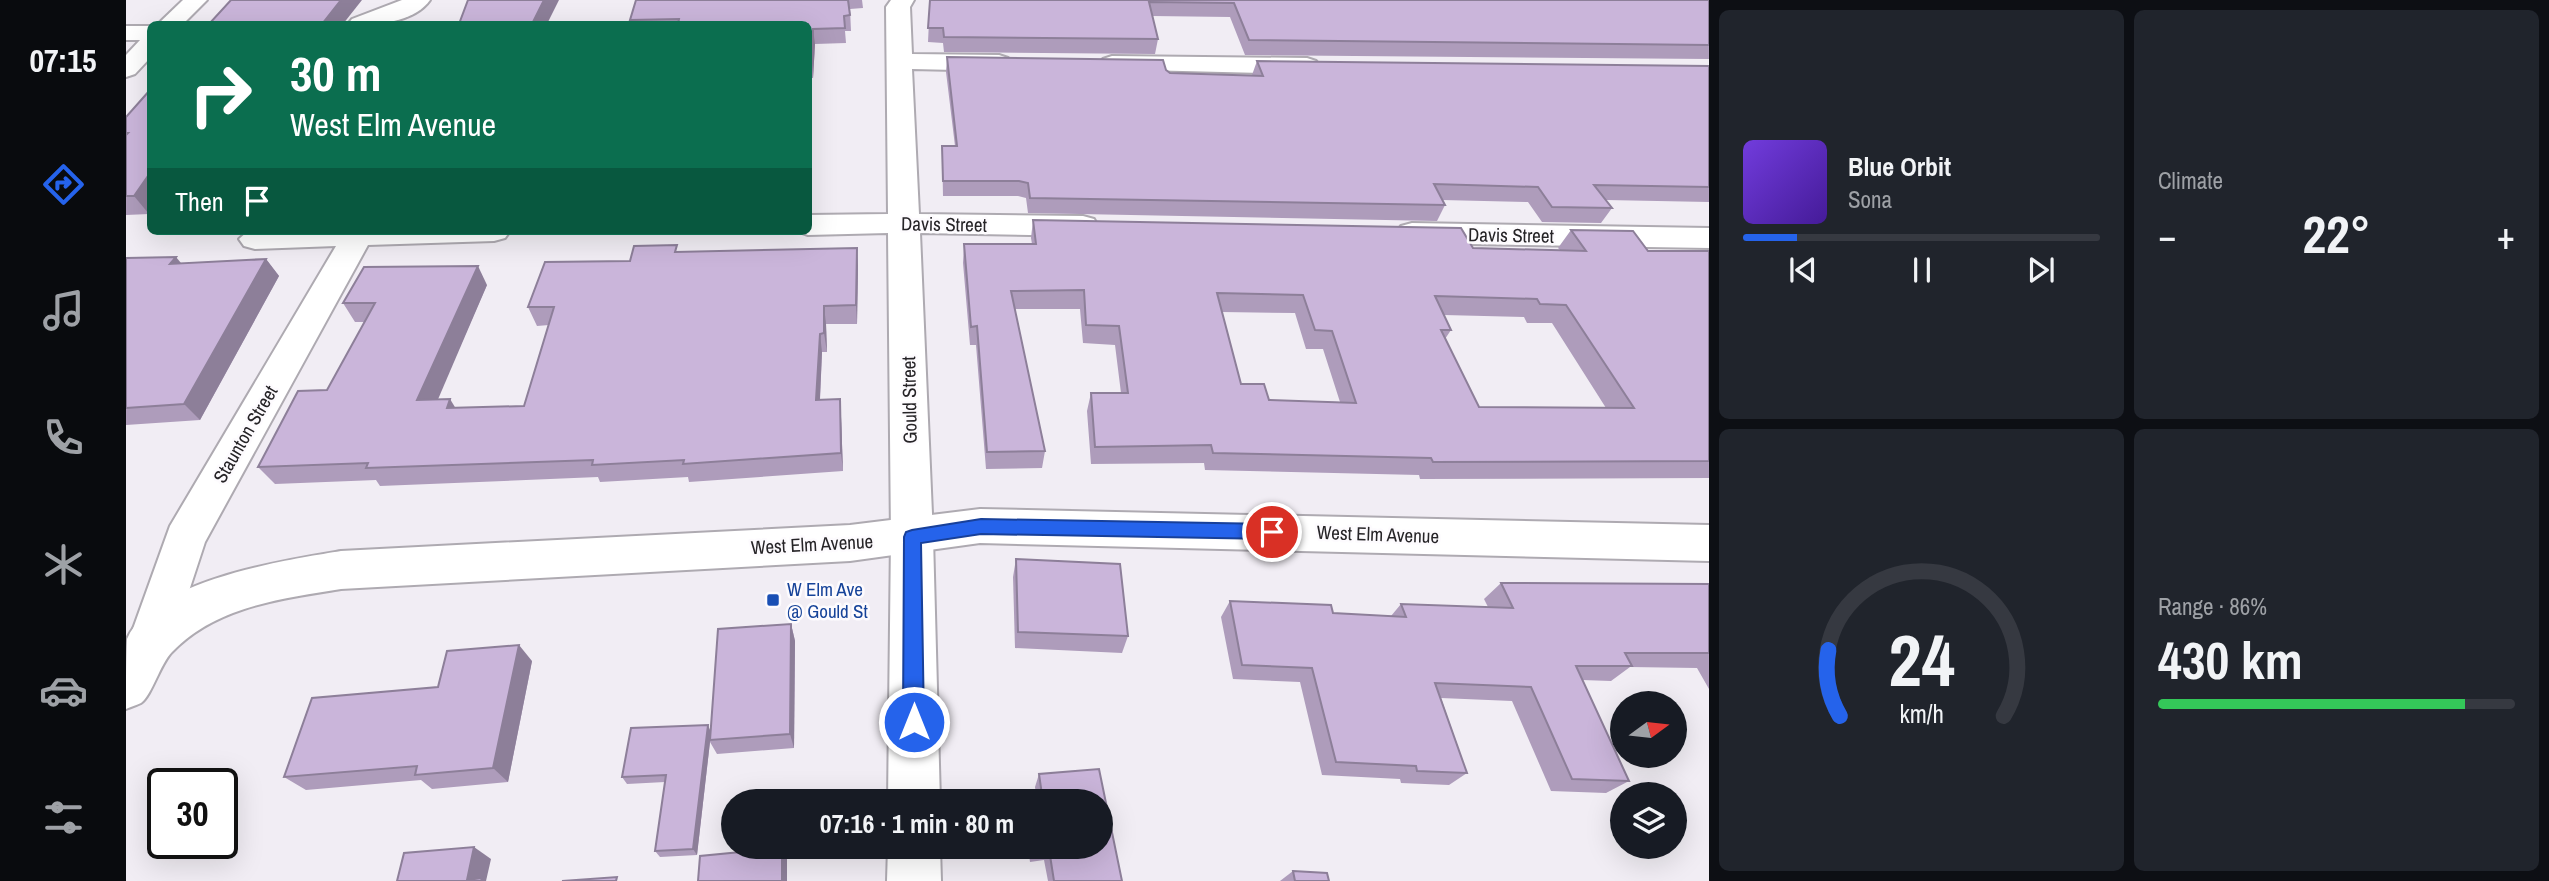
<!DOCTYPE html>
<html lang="en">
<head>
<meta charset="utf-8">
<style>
	:root { --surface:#171b24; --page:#20242c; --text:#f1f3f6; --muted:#9ea1a6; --line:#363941; --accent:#2563eb }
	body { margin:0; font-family:"Archivo Narrow",sans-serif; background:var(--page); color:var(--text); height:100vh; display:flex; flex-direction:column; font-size:26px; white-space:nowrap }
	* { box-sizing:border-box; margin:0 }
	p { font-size:23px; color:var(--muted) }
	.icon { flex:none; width:38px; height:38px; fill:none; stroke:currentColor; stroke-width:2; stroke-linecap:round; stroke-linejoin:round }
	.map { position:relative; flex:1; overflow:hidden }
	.sheet { display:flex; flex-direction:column; gap:10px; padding:10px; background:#0d0f14; width:840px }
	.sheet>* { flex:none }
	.top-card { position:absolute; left:21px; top:21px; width:665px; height:214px; border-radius:10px; box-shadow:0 7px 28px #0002; background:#0b6e4f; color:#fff; overflow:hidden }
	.needle { width:46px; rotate:75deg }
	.tools { position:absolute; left:1484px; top:691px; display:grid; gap:14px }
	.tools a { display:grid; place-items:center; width:77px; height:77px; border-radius:50%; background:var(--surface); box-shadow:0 7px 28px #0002; font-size:35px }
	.speed { position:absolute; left:21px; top:768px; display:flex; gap:14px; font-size:35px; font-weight:700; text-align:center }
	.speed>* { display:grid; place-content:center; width:91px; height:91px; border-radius:50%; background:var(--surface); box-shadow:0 7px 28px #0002; line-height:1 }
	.speed .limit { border:4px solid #111; border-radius:10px; background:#fff; color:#111 }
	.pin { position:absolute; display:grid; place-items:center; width:60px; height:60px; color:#fff; margin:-30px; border:4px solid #fff; border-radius:50%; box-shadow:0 2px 7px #0007 }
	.me { position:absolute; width:77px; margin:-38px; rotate:0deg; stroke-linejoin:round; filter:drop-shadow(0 0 5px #0008) }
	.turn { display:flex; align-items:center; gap:24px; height:147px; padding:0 28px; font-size:32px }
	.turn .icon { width:91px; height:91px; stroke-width:2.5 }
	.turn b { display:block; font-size:49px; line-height:60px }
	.then { display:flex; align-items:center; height:66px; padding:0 28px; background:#0003; gap:14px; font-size:26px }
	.big { font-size:52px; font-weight:800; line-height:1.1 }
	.sheet .card { flex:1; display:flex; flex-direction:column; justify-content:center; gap:10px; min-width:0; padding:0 24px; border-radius:10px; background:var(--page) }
	.sheet .dial { align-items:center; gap:0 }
	.dial svg { height:182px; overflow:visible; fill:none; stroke:var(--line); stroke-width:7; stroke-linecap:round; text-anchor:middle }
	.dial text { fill:var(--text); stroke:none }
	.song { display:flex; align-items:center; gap:21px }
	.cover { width:84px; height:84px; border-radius:10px; background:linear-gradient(135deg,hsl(260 70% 55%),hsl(260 70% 35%)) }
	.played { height:7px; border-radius:4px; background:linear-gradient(90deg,var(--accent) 15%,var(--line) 15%) }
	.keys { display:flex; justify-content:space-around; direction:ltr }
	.heat { display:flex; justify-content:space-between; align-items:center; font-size:38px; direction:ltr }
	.charge { height:10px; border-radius:5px; background:linear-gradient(90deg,#34c759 86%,var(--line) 0) }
	.sheet .tiles { flex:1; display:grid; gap:10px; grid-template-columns:repeat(2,1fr) }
	.trip { position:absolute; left:595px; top:789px; width:392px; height:70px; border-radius:35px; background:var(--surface); box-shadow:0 7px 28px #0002; font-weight:800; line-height:70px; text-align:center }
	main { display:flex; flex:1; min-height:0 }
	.tab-bar { display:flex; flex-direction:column; width:126px; justify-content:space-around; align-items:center; background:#090b0e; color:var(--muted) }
	.tab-bar .icon { width:49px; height:49px }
	.tab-bar .current { color:var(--accent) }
	.tab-bar b { font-size:32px; color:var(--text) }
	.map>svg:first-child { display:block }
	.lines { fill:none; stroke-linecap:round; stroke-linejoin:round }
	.street-casing { stroke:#aeaab1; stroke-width:4 }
	.secondary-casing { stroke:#aeaab1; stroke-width:4 }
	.street { fill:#fff; fill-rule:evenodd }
	.secondary { fill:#fff; fill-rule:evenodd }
	.wall { fill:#ae9cbb; fill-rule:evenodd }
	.shaded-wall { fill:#8d7f99 }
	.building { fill:#cab5da; stroke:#8d7f99; stroke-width:2; fill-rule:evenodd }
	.route { fill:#2563eb; stroke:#184099; stroke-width:2 }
	.transit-dot { fill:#1a4fb4; stroke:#fdfbfe; stroke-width:2.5 }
	.labels { text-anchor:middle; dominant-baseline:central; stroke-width:5; stroke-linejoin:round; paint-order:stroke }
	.street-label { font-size:19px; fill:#262427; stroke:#fdfbfe }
	.transit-label { font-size:19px; fill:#164399; stroke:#fdfbfe; text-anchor:start }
</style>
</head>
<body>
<main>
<nav class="tab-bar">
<b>07:15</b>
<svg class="icon current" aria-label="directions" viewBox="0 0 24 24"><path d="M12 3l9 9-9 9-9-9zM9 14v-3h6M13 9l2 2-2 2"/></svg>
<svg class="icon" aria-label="music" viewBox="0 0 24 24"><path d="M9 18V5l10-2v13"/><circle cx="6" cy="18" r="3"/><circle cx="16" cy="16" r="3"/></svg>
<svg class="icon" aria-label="phone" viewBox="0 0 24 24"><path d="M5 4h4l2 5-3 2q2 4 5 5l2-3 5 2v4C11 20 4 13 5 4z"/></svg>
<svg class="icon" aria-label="climate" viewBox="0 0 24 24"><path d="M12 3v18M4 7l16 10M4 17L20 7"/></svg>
<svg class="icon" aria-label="car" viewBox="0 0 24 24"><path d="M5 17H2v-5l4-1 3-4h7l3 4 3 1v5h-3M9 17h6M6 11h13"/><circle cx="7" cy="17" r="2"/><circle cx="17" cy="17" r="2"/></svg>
<svg class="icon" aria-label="filters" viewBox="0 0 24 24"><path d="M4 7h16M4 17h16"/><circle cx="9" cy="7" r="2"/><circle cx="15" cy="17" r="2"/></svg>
</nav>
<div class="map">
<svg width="1583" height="881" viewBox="0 0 1583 881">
	<rect width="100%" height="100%" fill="#f1edf4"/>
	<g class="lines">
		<defs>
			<g id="street">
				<path d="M57,0H81L57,24H32Z"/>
				<path d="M765,0H788L784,7L786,54L873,55L882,58L886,63L882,68L873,71L786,69L793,214L957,216L968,219L972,226L968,233L957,236L794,233L807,537L814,802H762L765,537L762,233L682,235L671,231H682V215L762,214L760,7Z"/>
				<path d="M24,37V58L9,74L0,77V55L15,39Z"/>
				<path d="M986,56L1181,58L1190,61L1194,66L1190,71L1181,74L977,69L973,64L977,59Z"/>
				<path d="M1286,223L1583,228V248L1286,243L1275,240L1270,233L1275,226Z"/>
				<path d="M122,231H384L379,238L368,241L242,245L79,542L42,655L26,661L10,655L3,640L44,526L210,246L129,249L118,246L113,239Z"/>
				<path d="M762,847H814L815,881H761Z"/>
			</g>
			<g id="secondary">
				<path d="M276,0H304C288,23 247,26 222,24L226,19Z"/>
				<rect x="0" y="26" width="24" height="14"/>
				<path d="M854,509L1583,525V561L854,543L724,561L215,589C155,599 90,606 46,652C34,664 26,695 15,703C11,705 4,707 0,709C0,692 0,653 1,639C26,580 160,560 215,551L724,525Z"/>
			</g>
		</defs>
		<use href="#street" class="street-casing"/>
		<use href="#secondary" class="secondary-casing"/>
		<use href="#street" class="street"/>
		<use href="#secondary" class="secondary"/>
	</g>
	<g class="wall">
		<path d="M510,0H736L737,8L724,9L725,31H719L720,43L689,44L687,78H682V24H505L504,20Z"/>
		<path d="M804,0H1583V59L1119,55L1104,17L1026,16L1032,39L1029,54L818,52L817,43L802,42Z"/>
		<path d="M821,57L1040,70L1044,73L1126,75L1131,61L1583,66V202L1480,200L1486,208L1475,223L1416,222L1402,202L1316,200L1319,205L1311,221L902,213L900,198L892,196H817L816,146H829L820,72Z"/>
		<path d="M0,117L23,214L0,215Z"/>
		<path d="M907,220L1347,248L1434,250L1432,248L1445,230L1522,251H1583V478L1294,479L1293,475L1079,470L1078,463L965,464L961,411L965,393H995L989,345L957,343L954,309H889L919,451L916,468L860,469L850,345H844L837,263L838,244H906L905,238ZM1096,312L1169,313L1180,349H1197L1214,402L1143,400L1115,384ZM1318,315L1398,317L1401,323H1426L1480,408L1353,407L1319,339L1325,330Z"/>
		<path d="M731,248L732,266L731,324H700L701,352H696L694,400L715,417L717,471L563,482L562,477L474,482L472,477L254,486L250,480L149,484L132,467L201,390L239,322H229L217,303L361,285L311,399L329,408L398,406L423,325L411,326L402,307L504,261L552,252Z"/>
		<path d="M0,258L55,264L140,259L153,276L74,420L0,425Z"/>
		<path d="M890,559L1002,636L996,653L889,648L887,577Z"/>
		<path d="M1375,583L1583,584V689L1571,668L1504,667L1485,681L1456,680L1503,781L1480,793L1425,791L1386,701L1315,698L1341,773L1323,785L1275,783L1274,779L1196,775L1174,682L1107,679L1095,617L1104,601L1207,613L1265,616L1275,604L1362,607L1358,599Z"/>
		<path d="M665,624L669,641L668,748L591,754L584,742L571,855L534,857L529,851L539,782L501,784L496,777L582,725L584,731Z"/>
		<path d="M406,661L382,782L306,789L295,780L180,790L158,777L312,687Z"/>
		<path d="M973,769L996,881H922L918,860L904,862L902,847H975V802H911L909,787L913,774Z"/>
		<path d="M1167,871L1203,881H1154Z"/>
	</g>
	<g class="shaded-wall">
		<path d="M215,0H236L217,24H196Z"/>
		<path d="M418,0H433L421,24H406Z"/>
		<path d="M687,29L689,44L687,78L686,63Z"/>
		<path d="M24,173V211L23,214L8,196Z"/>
		<path d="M731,248L732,266L731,324L730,305Z"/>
		<path d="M50,257L64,274L44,264Z"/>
		<path d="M140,259L153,276L74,420L58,404Z"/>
		<path d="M352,266L361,285L304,418L291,400Z"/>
		<path d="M698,306L700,324L701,352L698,333Z"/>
		<path d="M694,334L696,352L693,418L690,400Z"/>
		<path d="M324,399L335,417L321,408Z"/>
		<path d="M714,399L715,417L717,471L715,453Z"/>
		<path d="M665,624L669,641L668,748L664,734Z"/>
		<path d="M393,645L406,661L382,782L367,768Z"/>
		<path d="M582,725L585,733L571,855L567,849Z"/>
		<path d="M348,847L365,859L360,881H344L341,880Z"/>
		<path d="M656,848L661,859V881H656Z"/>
	</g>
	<g class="building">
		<path d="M105,0H215L196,24H83Z"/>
		<path d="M342,0H418L406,24H333Z"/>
		<path d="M510,0H722L724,15L718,16L719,28L687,29L686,63H682V24H552L553,19L504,20Z"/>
		<path d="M804,0H1583V45L1123,40L1108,3L1023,2L1032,39L818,37L817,28H802Z"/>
		<path d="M821,57L1037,60L1040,70L1044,73L1137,76L1131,61L1583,66V187L1468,185L1486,208L1426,207L1412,187L1308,184L1319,205L904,198L902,183L893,181H817L816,146H831Z"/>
		<path d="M24,90V173L8,196H0V135L2,133H0V117Z"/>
		<path d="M907,220L1335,228L1347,248L1460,251L1445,230L1507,231L1522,251H1583V461L1307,462L1305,458L1087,453L1085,445L969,447L965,393H1002L993,326L960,325L958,290L885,291L919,451L861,452L851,326L845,327L838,244H910ZM1091,293L1177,295L1189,330L1206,331L1230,403L1143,400L1138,384H1115ZM1309,296L1411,299L1414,304L1440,305L1508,408L1353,407L1315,330H1325Z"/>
		<path d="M551,245L549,252L731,248L730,305L698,306V333L694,334L690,400L714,399L715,453L557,464L558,460L466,465L467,460L240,468L242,463L132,467L172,391L201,390L249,303H217L238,267L352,266L291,400L324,399L321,408L398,406L428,307H402L419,262L504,261L508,246Z"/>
		<path d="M50,257L44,264L140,259L58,404L0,408V258Z"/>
		<path d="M890,559L994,564L1002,636L892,632Z"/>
		<path d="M1375,583L1583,584V653H1499L1506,666H1450L1503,781L1446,779L1405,687L1309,683L1341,773L1291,771L1290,766L1210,762L1186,668L1116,665L1104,601L1205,605L1207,613L1280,617L1275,604L1387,608Z"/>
		<path d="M665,624L664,734L584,740L592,629Z"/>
		<path d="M393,645L367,768L289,775L291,766L158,777L186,698L312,687L321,651Z"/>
		<path d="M582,725L567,849L529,851L540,775L496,777L505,728Z"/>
		<path d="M973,769L996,881H928L923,849L909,851L908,847H975V802H917L913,774Z"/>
		<path d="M348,847L341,880L356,878L355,881H271L278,853Z"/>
		<path d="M656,848V881H572L574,856Z"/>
		<path d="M1167,871L1201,873L1203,881H1169Z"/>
		<path d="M491,877L490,881H436Z"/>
	</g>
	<path class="route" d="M855,519L1146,524L1152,527L1155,532L1152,537L1146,539L855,534L795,543L798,722L795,729L788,732L780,729L777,722L778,537L780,532L786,530Z"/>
	<rect class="transit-dot" x="640" y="593" width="14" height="14" rx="3.5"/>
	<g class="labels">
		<g class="street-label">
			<text transform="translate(818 224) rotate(1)">Davis Street</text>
			<text transform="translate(1385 235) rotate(1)">Davis Street</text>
			<text transform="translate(783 400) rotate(-91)">Gould Street</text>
			<text transform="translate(119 434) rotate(-60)">Staunton Street</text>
			<text transform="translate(1252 534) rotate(2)">West Elm Avenue</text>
			<text transform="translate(686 544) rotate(-3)">West Elm Avenue</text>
		</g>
		<g class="transit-label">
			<text x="661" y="589">W Elm Ave<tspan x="661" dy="22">@ Gould St</tspan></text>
		</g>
	</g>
</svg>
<div class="tools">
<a><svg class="needle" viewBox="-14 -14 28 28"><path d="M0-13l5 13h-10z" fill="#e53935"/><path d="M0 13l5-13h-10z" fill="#9ea1a6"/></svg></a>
<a><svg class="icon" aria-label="layers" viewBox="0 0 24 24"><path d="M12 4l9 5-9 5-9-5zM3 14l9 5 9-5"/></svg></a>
</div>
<div class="speed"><div class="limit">30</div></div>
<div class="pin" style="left:1146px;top:532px;background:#d93025"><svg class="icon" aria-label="arrive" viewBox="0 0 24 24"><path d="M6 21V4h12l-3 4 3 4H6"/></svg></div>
<svg class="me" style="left:788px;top:722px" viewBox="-20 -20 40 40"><circle r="17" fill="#2563eb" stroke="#fff" stroke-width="3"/><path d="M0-11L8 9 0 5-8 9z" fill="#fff"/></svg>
<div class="trip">07:16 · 1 min · 80 m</div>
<div class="top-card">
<div class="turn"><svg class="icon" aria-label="right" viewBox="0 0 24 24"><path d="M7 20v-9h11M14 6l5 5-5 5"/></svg><div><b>30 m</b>West Elm Avenue</div></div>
<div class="then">Then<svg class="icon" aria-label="arrive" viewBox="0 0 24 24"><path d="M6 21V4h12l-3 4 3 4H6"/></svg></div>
</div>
</div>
<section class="sheet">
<div class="tiles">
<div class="card">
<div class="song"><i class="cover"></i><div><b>Blue Orbit</b><p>Sona</p></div></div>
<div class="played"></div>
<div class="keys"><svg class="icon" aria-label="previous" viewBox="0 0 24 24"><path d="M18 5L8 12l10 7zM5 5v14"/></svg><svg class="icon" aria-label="pause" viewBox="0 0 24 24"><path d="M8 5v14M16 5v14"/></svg><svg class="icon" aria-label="next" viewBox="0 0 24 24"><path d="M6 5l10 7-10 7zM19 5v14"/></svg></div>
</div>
<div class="card"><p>Climate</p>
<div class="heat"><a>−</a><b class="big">22°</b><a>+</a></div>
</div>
<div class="card dial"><svg viewBox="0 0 100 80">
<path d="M14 69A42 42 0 1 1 86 69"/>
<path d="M14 69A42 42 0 0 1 9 40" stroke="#2563eb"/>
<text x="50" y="56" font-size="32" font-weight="700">24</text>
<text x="50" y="72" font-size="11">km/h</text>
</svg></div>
<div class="card"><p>Range · 86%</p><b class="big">430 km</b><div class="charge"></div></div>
</div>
</section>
</main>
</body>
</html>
